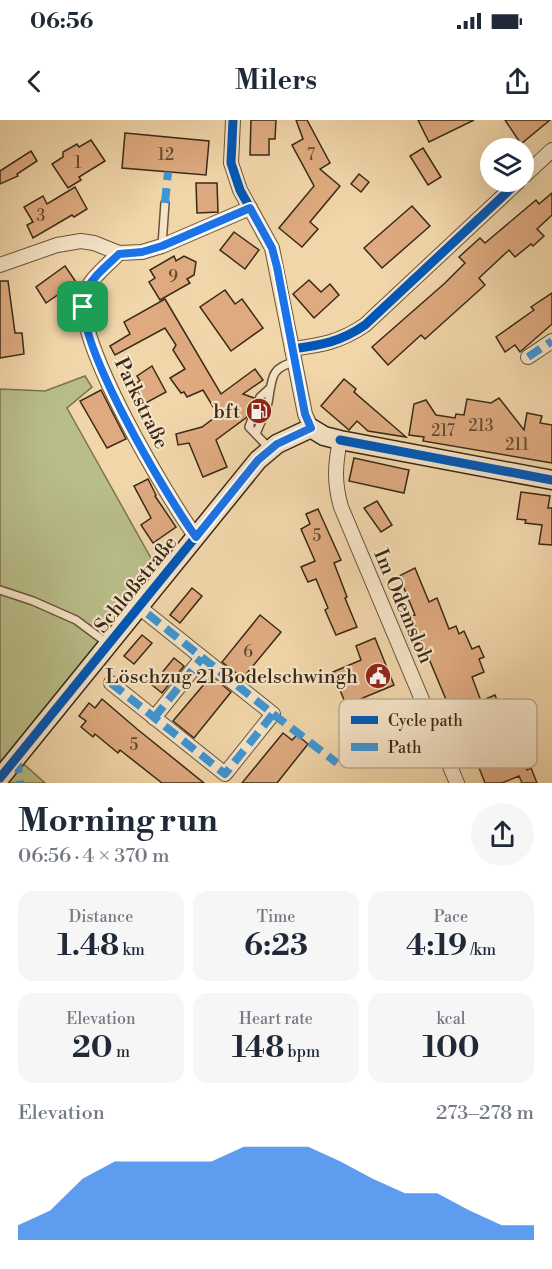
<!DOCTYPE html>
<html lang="en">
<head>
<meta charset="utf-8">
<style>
  :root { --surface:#fff; --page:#f6f6f7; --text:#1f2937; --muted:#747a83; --accent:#1a73e8 }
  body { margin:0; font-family:"Libre Bodoni",serif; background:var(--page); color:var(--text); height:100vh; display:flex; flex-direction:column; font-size:22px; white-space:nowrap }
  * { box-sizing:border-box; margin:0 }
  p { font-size:20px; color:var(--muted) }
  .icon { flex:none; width:33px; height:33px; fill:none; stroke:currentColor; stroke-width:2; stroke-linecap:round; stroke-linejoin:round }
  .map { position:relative; height:663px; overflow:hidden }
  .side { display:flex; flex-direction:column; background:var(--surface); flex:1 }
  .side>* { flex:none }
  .controls { position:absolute; left:480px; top:18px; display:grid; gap:12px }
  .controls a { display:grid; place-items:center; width:54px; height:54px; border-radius:50%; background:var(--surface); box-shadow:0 6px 24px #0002; font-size:30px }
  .pin { position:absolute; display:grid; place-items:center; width:51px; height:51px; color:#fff; margin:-26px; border-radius:12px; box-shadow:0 3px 9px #0006 }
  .round { display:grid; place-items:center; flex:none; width:63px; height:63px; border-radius:32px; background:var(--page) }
  .headline { display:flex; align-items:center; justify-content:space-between; height:102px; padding:0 18px }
  h1 { font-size:33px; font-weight:700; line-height:45px }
  .stats { display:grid; grid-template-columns:repeat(3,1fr); gap:9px; height:102px; padding:6px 18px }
  .stats div { display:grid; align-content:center; border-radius:15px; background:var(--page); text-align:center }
  .stats b { font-size:30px; font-weight:700 }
  .stats small { font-size:16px; font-weight:400 }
  .stats p { font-size:16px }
  .chart { height:168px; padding:12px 18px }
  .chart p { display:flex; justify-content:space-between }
  .chart svg { width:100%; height:108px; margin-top:6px; fill:var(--accent); opacity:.7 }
  .status { display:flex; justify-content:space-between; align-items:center; height:42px; padding:0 30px; background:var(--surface); direction:ltr }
  .status svg { height:16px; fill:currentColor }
  header { display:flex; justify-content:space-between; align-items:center; height:78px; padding:0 18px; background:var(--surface); font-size:27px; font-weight:700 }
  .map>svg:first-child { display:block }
</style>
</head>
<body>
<div class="status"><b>06:56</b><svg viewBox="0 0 49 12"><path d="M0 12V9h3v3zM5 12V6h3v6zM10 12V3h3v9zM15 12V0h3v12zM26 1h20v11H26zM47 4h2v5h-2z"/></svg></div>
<header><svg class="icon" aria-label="back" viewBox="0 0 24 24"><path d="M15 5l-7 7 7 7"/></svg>Milers<svg class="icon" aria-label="share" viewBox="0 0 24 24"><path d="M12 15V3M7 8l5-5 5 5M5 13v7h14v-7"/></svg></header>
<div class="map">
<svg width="552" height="663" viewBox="0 0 552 663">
  <rect width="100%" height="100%" fill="#f1d6aa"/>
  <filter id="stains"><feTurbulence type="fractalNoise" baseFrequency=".00333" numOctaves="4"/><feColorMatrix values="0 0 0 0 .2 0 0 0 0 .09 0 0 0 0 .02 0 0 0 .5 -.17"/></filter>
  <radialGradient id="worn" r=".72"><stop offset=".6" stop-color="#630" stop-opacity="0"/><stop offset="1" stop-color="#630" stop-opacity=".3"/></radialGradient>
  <path fill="#b9be89" stroke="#797450" stroke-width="1.5" d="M85 256 92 267 67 288 152 440 122 494 17 638 45 663H0V269L45 271Z"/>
  <g fill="#dfaa80" stroke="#392a16" stroke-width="1.5">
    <path d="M251 0H276L275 19H269V35H250Z"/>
    <path d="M296 0H307L330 43 320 49 340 66 310 102 318 109 302 127 279 108 314 66 292 25 303 19Z"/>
    <path d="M418 0H474L429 22Z"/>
    <path d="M505 0H550L521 24Z"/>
    <path d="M125 13 209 21 206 55 122 48Z"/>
    <path d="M91 20 105 41 79 57 81 60 68 68 52 44 63 37V32L77 24 79 27Z"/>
    <path d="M423 28 441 57 428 65 410 36Z"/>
    <path d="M31 31 37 41 17 54 18 56 0 64V51Z"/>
    <path d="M359 54 369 62 361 72 351 64Z"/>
    <path d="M196 63H217L218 92 197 93Z"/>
    <path d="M75 67 87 89 74 97 72 95 33 118 27 105 33 102 24 87 43 76 47 84Z"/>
    <path d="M552 73V95L537 109 544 116 533 126 531 124 515 137 509 130 479 158 485 165 425 219 421 215 388 245 372 227 445 163 465 143 459 137 480 118 485 123 536 80 539 84Z"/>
    <path d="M412 86 430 106 382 148 364 128Z"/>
    <path d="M234 112 259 130 245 149 220 130Z"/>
    <path d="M174 136 176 141 184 136 196 142 194 155 187 159 190 163 160 180 149 162 155 158 150 150Z"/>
    <path d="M65 146 76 162 46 183 36 167Z"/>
    <path d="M309 160 321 172 330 164 339 175 314 198 293 174Z"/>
    <path d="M0 161H8L15 213H22L24 234 0 238Z"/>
    <path d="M225 170 235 184 242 179 263 208 231 231 200 187Z"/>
    <path d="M552 173V204L520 232 515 225 505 232 496 217 534 190 531 187Z"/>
    <path d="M165 179 221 274 255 249 263 260 243 274 254 278 247 297 216 320 227 347 203 357 189 323 178 325 176 314 202 307 218 295 203 270 187 277 184 272 181 273 170 258 185 249 173 230 176 225 165 208 115 235 110 226 130 214 124 202Z"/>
    <path d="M152 246 166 272 144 284 134 264 140 261 137 256Z"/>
    <path d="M344 259 356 269 354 272 406 317 368 311 357 301 349 310 321 286Z"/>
    <path d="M101 270 126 319 107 328 80 281Z"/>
    <path d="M499 278 524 310 527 293 542 296 540 303 552 305V343L423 321 424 317 409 315 414 284 426 280 436 295 455 298 456 294 464 295 467 279 491 283Z"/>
    <path d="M354 338 409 350 404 373 349 361Z"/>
    <path d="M148 359 156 375 155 376 176 407 153 423 141 405 151 398 134 366Z"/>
    <path d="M521 372 550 376 548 388H552V425L539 424 542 405 525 403 526 400 517 399Z"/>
    <path d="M377 381 392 405 381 412 364 388Z"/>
    <path d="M318 389 341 440 334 443 347 477 345 478 357 507 336 515 325 490 328 488 316 459 308 462 301 447 315 441 301 409 310 404 306 394Z"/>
    <path d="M415 448 429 482 437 478 449 509 456 506 459 514 464 511 472 529 479 526 484 537 479 539 484 552 472 557 481 581 495 575 498 583 507 579 515 597 507 601 527 650 531 648 537 663H522L519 656 502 663H485L472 630 468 632 411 496 415 495 399 456Z"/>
    <path d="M192 468 202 476 180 503 170 495Z"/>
    <path d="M260 495 281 512 243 558 222 542Z"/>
    <path d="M142 515 152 523 134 544 124 536Z"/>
    <path d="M375 518 394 565 346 585 333 552 361 540 356 526Z"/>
    <path d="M174 538 184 546 162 573 152 565Z"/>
    <path d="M211 556 231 572 194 618 173 601Z"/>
    <path d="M102 579 137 609 204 663H162L120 630 118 633 95 614 93 617 81 607 86 601 79 596 89 583 95 588Z"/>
    <path d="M283 613 292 620 297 615 308 624 277 663H242Z"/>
  </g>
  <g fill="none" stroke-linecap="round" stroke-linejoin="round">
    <g stroke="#67553b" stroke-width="10">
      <g id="lane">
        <path d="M162 125 165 83"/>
        <path d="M269 269 260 277 249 307 270 329"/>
        <path d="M256 314C260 303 268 289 269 277 272 257 272 247 295 242"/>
        <path d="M0 470 33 481 76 500 107 523"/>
      </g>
    </g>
    <g stroke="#67553b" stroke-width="16">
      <g id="street">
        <path d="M233 0 231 43 240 70 272 128 305 294 311 308"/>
        <path d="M524 56 552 30"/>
        <path d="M119 133C108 145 88 160 84 176 74 221 167 377 196 417"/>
        <path d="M0 145 57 125 81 121 94 123 119 133 142 132 162 126 250 88"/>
        <path d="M292 229C322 225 340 222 365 205L518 62"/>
        <path d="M528 237 552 221"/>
        <path d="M340 320C335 346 334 362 341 387L457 663"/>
        <path d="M111 563 225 654 273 594 139 487"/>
        <path d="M154 598 202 538"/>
      </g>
    </g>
    <g stroke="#392a16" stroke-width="21">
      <path id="secondary" d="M0 658 258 340 277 324 311 308 324 316 340 320 552 360"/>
    </g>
    <use href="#lane" stroke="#f6e4c8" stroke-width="7"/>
    <use href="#street" stroke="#f6e4c8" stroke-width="14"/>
    <use href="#secondary" stroke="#f6e4c8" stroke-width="18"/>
    <g stroke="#3e96d4" stroke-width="8" stroke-dasharray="15 8" stroke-linecap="butt">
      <path d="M165 83 168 52"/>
      <path d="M528 237 552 221"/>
      <path d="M111 563 225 654 273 594 139 487"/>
      <path d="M273 594 337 643"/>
      <path d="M154 598 202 538"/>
      <path d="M17 638 20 663"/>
    </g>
    <g stroke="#f6e4c8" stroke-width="13">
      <g id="cycleway">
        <path d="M340 320 552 360"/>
        <path d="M196 417C167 377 74 221 84 176 88 160 108 145 119 133L142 132 162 126 250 88 240 70 231 43 233 0"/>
        <path d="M0 658 258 340 277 324 311 308 305 294 292 229C322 225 340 222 365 205L518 62"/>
      </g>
    </g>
    <use href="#cycleway" stroke="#0057b8" stroke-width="9"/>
  </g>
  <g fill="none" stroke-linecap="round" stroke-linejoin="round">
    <g stroke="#fff" stroke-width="12">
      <path id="route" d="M250 88 272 128 277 147 305 294 311 308 277 324 258 340 196 417C167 377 73 220 84 176 88 160 108 145 119 134L142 132 162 126Z"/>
    </g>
    <use href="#route" stroke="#1a73e8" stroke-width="8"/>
  </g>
  <defs>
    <g id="fuel-disc" transform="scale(1.35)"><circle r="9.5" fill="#8f2418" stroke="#f6e4c8"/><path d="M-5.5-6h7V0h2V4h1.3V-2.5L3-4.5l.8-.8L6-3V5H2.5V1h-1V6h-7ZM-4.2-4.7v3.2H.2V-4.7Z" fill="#fff"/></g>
    <g id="civic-disc" transform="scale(1.35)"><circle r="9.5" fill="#8f2418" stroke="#f6e4c8"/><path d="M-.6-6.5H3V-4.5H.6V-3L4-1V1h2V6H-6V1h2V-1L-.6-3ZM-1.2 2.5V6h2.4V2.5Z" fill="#fff"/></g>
  </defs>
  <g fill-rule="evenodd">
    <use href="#fuel-disc" x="259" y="291"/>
    <use href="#civic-disc" x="378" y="556"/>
  </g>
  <g text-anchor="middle" stroke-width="4.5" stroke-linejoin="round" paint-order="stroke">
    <g font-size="16" fill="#624a30">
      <text x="166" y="40">12</text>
      <text x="311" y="40">7</text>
      <text x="78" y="48">1</text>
      <text x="41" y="101">3</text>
      <text x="173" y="162">9</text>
      <text x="481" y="311">213</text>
      <text x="443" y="316">217</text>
      <text x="517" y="330">211</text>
      <text x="317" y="421">5</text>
      <text x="248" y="537">6</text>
      <text x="134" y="630">5</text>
    </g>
    <g font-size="20" fill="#392a16" stroke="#f6e4c8">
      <text transform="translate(142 283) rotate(64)" y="7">Parkstraße</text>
      <text transform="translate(135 464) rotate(-51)" y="7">Schloßstraße</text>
      <text transform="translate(404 486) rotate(67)" y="7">Im Odemsloh</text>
    </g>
    <g font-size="20" fill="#392a16" stroke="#f6e4c8" text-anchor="end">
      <text x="240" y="298">bft</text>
      <text x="358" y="563">Löschzug 21 Bodelschwingh</text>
    </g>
  </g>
  <rect x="339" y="579" width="198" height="69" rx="9" fill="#f6e4c8" stroke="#bdac93" stroke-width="1.5"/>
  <rect x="351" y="596" width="27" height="8" fill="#0057b8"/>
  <rect x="351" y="623" width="27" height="8" fill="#3e96d4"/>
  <g font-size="16" fill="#392a16">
    <text x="388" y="606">Cycle path</text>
    <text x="388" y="633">Path</text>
  </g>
  <rect width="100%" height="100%" filter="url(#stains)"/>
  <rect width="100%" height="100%" fill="url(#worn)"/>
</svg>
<div class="controls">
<a><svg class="icon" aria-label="layers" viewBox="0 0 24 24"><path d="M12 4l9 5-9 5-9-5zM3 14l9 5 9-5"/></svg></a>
</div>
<div class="pin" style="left:83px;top:187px;background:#1e9e55"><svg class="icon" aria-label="arrive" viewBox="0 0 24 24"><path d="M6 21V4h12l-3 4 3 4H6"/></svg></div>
</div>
<section class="side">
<div class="headline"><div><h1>Morning run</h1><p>06:56 · 4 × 370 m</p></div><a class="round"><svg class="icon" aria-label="share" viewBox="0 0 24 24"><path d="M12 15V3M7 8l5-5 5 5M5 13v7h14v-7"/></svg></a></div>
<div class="stats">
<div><p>Distance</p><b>1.48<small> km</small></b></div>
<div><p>Time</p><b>6:23</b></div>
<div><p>Pace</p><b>4:19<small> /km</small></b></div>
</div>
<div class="stats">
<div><p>Elevation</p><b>20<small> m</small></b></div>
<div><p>Heart rate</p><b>148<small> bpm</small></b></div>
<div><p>kcal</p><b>100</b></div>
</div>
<div class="chart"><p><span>Elevation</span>273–278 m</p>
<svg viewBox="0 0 160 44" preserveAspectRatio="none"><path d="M0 44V38L10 32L20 19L30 12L40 12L50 12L60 12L70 6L80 6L90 6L100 12L110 19L120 25L130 25L140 32L150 38L160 38V44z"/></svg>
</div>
</section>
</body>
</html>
